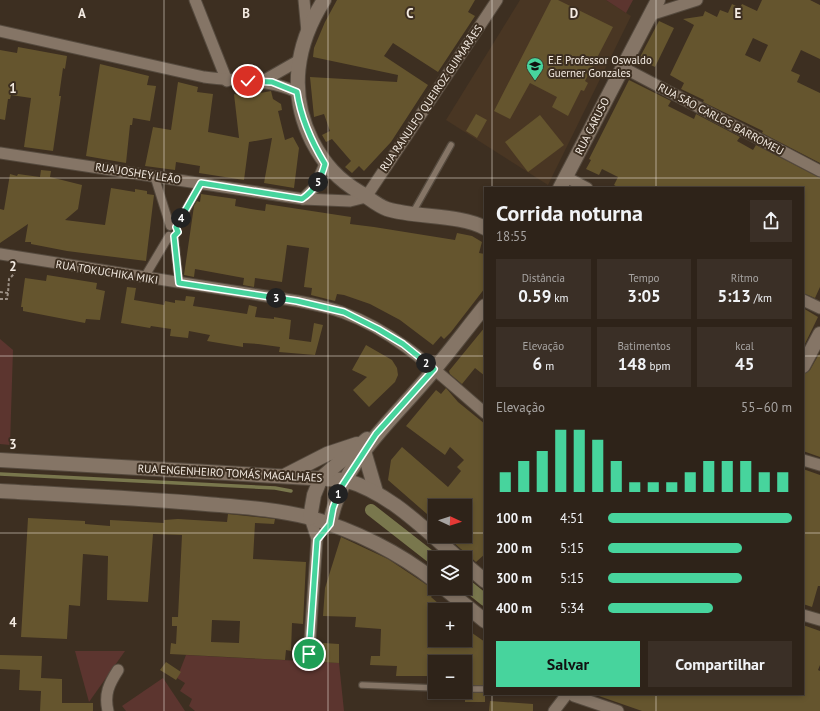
<!DOCTYPE html>
<html lang="pt">
<head>
<meta charset="utf-8">
<style>
  :root { --surface:#2e2319; --page:#3a2f26; --text:#f1f3f6; --muted:#a7a4a2; --line:#494038; --accent:#47d49d }
  body { margin:0; font-family:"PT Sans",sans-serif; background:var(--page); color:var(--text); height:100vh; display:flex; flex-direction:column; font-size:15px; white-space:nowrap }
  * { box-sizing:border-box; margin:0 }
  p { font-size:13px; color:var(--muted) }
  .icon { flex:none; width:22px; height:22px; fill:none; stroke:currentColor; stroke-width:2; stroke-linecap:round; stroke-linejoin:round }
  .map { position:relative; flex:1; overflow:hidden }
  .details { position:absolute; left:484px; top:187px; width:320px; height:508px; display:flex; flex-direction:column; background:var(--surface); border-radius:0px; box-shadow:0 2px 6px #0003,0 0 0 1px var(--line) }
  .details>* { flex:none }
  .needle { width:26px; rotate:93deg }
  .fabs { position:absolute; left:428px; top:499px; display:grid; gap:8px }
  .fabs a { display:grid; place-items:center; width:44px; height:44px; border-radius:0px; background:var(--surface); box-shadow:0 2px 6px #0003,0 0 0 1px var(--line); font-size:20px }
  .pin { position:absolute; display:grid; place-items:center; width:34px; height:34px; color:#fff; margin:-17px; border:2px solid #fff; border-radius:50%; box-shadow:0 1px 4px #0007 }
  .km { position:absolute; width:20px; height:20px; margin:-10px; border-radius:50%; background:#222; color:#fff; font-size:11px; line-height:20px; text-align:center }
  .round { display:grid; place-items:center; flex:none; width:42px; height:42px; border-radius:0px; background:var(--page) }
  .head { display:flex; align-items:center; justify-content:space-between; height:68px; padding:0 12px }
  h1 { font-size:22px; font-weight:600; line-height:30px }
  .metrics { display:grid; grid-template-columns:repeat(3,1fr); gap:6px; height:68px; padding:4px 12px }
  .metrics div { display:grid; align-content:center; border-radius:0px; background:var(--page); text-align:center }
  .metrics b { font-size:17px; font-weight:600 }
  .metrics small { font-size:11px; font-weight:400 }
  .metrics p { font-size:11px }
  .chart { height:112px; padding:8px 12px }
  .chart p { display:flex; justify-content:space-between }
  .chart svg { width:100%; height:72px; margin-top:4px; stroke:var(--accent); stroke-width:6 }
  .button { display:flex; gap:8px; margin-top:auto; padding:8px 12px }
  .button a { flex:1; height:46px; border-radius:0px; background:var(--accent); color:#111; font-size:16px; font-weight:600; line-height:46px; text-align:center }
  .button a+a { background:var(--page); color:var(--text) }
  ul { padding:0 12px; list-style:none; font-size:13px }
  li { display:grid; grid-template-columns:64px 48px 1fr; align-items:center; height:30px }
  li i { height:10px; border-radius:5px; background:var(--accent) }
  .map>svg:first-child { display:block }
</style>
</head>
<body>
<div class="map">
<svg width="820" height="711" viewBox="0 0 820 711">
  <rect width="100%" height="100%" fill="#3d2f21"/>
  <path fill="#493623" d="M520 0H606L631 16 548 185 446 120Z"/>
  <g fill="#5c352f">
    <path d="M606 0H633L626 13Z"/>
    <path d="M0 339 13 350 10 445 0 444Z"/>
    <path d="M75 651H125L89 702Z"/>
    <path d="M186 655 339 663 344 711H195L189 706 192 699 180 691 185 683 177 678Z"/>
    <path d="M163 678 185 711H126L122 706Z"/>
  </g>
  <g fill="none" stroke-linecap="round" stroke-linejoin="round">
    <path stroke="#79774d" stroke-width="3.5" d="M0 474 275 488 291 491"/>
    <g stroke="#79774d" stroke-width="12">
      <path d="M371 510 435 560"/>
      <path d="M465 584 485 600"/>
    </g>
  </g>
  <g fill="#65552e" fill-rule="evenodd">
    <path d="M337 0H475L468 12 475 16 438 72 393 43 384 56 428 85 391 142 364 171 359 166 352 173 345 167 351 161 332 139 326 142 322 135 330 131 324 114 314 117 310 77 397 82 398 75 313 57 314 48 325 22Z"/>
    <path d="M551 0H558L613 27 585 81 588 83 584 91 581 90 568 116 552 107 557 97 530 83 510 119 494 111Z"/>
    <path d="M762 0H810L820 5V59L801 50 791 71 800 75 797 82 820 93V163L762 133 763 131 703 102 704 100 681 89 684 83 670 75 694 25 683 19 703 16 705 11 717 17 720 10 728 13 732 4 740 8 742 4 757 11ZM753 38 768 45 760 62 745 55Z"/>
    <path d="M659 21 674 28 655 67 639 59Z"/>
    <path d="M18 47 67 56 65 69 63 68 59 96H61L53 151 24 147 31 98 11 95 10 99H8L5 120 0 119V50L17 53Z"/>
    <path d="M100 64 149 76 147 85 156 86 150 121 133 118 132 125H130L126 163 86 156Z"/>
    <path d="M629 80 671 101 668 106 694 119 696 114 740 137 737 141 753 150 756 145 820 178V287L815 298 803 293V188H619L614 185 618 177 602 169 599 175 586 169 591 160 589 159Z"/>
    <path d="M178 82 198 87 197 92 213 94 208 132 239 138 234 94 245 96 271 91 273 99 281 104 282 110 278 111 285 140 293 137 299 148 294 188 264 183 272 138 249 142 244 180 199 173 200 166 176 162 175 170 145 166 153 127 171 130Z"/>
    <path d="M476 114 487 120 477 138 466 131Z"/>
    <path d="M540 115 564 145 528 172 505 142Z"/>
    <path d="M41 170 51 171 50 177 82 185 78 209 65 220 105 225 111 188 135 192V189L147 191V194L154 195 146 261 67 251 31 244V242H25L28 224 0 243V209L4 210 10 174 17 176 18 174 40 177Z"/>
    <path d="M201 194 236 199 235 206 251 209 265 211 266 204 351 217 350 224 374 227 455 240 457 233 472 236 482 242 479 253 485 254V288L451 332 444 339 441 336 433 345 400 320 370 304 344 295 337 294 335 301 311 295 312 288 304 287 309 248 287 245 282 282 255 278 254 287 243 285 244 278 195 269 194 277 184 275 194 206 197 201 200 202Z"/>
    <path d="M47 275 97 283 96 289 105 291 100 320 86 319 85 323 23 311V307H21L25 278 46 281Z"/>
    <path d="M127 287 136 288 134 300 164 305 165 301 175 303V300L185 301 186 296 195 297 193 306 207 308 247 314 249 305 257 307 255 317 274 319V317L291 320 289 339 311 342 314 323 323 325 315 355 279 352 280 347 258 344 243 343V347L207 341 210 335 189 331 188 338 170 336 171 329 151 326 150 328 121 323Z"/>
    <path d="M803 308 818 317 803 348Z"/>
    <path d="M485 327V376L475 368 462 384 450 374 449 371Z"/>
    <path d="M366 345 392 360 397 368 398 375 395 382 369 407 353 390 367 377 352 370Z"/>
    <path d="M819 354 820 355V457L803 451V374L810 370Z"/>
    <path d="M446 388 458 402 485 424V554L476 562 446 536H465V506H435V521L388 480 391 460 402 447 448 487 461 471 457 467 464 460 450 447 445 455 406 426 436 390 441 394Z"/>
    <path d="M803 469 820 475V586H818L812 607 803 604Z"/>
    <path d="M228 514 275 519 274 524 255 523 253 559 306 562 303 624 292 623 291 651 286 650 285 660 170 654 171 643 176 644 177 626H172V617H178L182 535 153 534 148 602 107 600 108 556 83 554 80 606 69 605 67 639 21 637 28 518 85 521V524L110 526V520L164 523V520L178 519 227 522ZM212 620 240 621 239 643 211 642Z"/>
    <path d="M341 537 388 559 436 591 431 597 446 610H435V640H465V628L485 642V685H465V662H435V668H432V676H396L397 666 370 665 371 656H380L381 629 355 627 356 617 323 616 325 588Z"/>
    <path d="M803 625 820 631V665L818 670 820 671V711H642L596 695 803 694Z"/>
    <path d="M323 643 339 644V663L320 662Z"/>
    <path d="M0 655 42 656 41 678 62 679V703H93V711H40L41 691 19 690 20 670 0 669Z"/>
    <path d="M166 662 181 672 176 680 160 670Z"/>
    <rect x="465" y="693" width="20" height="9"/>
    <path d="M490 701 533 704V711H489Z"/>
  </g>
  <g fill="none" stroke-linecap="round" stroke-linejoin="round">
    <g stroke="#554a3e" stroke-width="8">
      <g id="service">
        <path d="M412 214 451 145"/>
        <path d="M362 685 435 688"/>
        <path d="M465 689H485"/>
      </g>
    </g>
    <g stroke="#554a3e" stroke-width="10">
      <g id="pedestrian">
        <path d="M154 175 170 226"/>
        <path d="M176 227 201 183"/>
        <path d="M174 236 179 283"/>
        <path d="M144 278 169 236"/>
      </g>
    </g>
    <g stroke="#554a3e" stroke-width="13">
      <g id="minor">
        <path d="M195 0 227 81"/>
        <path d="M304 0 307 32"/>
        <path d="M650 15 697 0"/>
        <path d="M0 31 204 77C236 82 267 78 297 92"/>
        <path d="M622 67 820 171"/>
        <path d="M263 81 298 61"/>
        <path d="M0 153 303 199 350 201 366 197 497 0"/>
        <path d="M566 177 587 188"/>
        <path d="M303 199 315 187 325 164"/>
        <path d="M0 254 297 301C313 304 329 307 344 313 399 333 441 376 485 413"/>
        <path d="M803 300 820 308"/>
        <path d="M803 460 820 465"/>
        <path d="M803 615 820 620"/>
        <path d="M309 654 317 539 310 518"/>
        <path d="M572 694 574 696 618 711"/>
        <path d="M108 711C104 694 109 684 118 670"/>
        <path d="M554 711 567 694"/>
      </g>
    </g>
    <g stroke="#554a3e" stroke-width="16">
      <g id="tertiary">
        <path d="M324 0C296 44 288 93 312 141 324 164 338 180 361 193 369 198 378 206 387 209 416 218 459 214 485 228"/>
        <path d="M560 188 658 0"/>
        <path d="M803 366 820 334"/>
        <path d="M364 451 376 492"/>
        <path d="M0 460 345 480C390 493 423 528 458 558"/>
        <path d="M286 475 327 454 357 444"/>
        <path d="M0 491C69 495 137 498 206 504 241 507 277 509 311 518 354 530 400 553 435 581"/>
        <path d="M310 518 314 495 321 478 367 439"/>
        <path d="M330 524C340 466 386 426 422 384 444 359 464 332 485 306"/>
        <path d="M465 564 485 581"/>
        <path d="M444 588 485 621"/>
      </g>
    </g>
    <g stroke="#9b8f84" stroke-width="2" stroke-dasharray="3 2" stroke-linecap="butt">
      <path d="M0 292 8 293 9 279 14 274 15 266"/>
      <path d="M0 299H7L8 293"/>
    </g>
    <use href="#service" stroke="#857566" stroke-width="5.5"/>
    <use href="#pedestrian" stroke="#857566" stroke-width="8"/>
    <use href="#minor" stroke="#857566" stroke-width="11"/>
    <use href="#tertiary" stroke="#857566" stroke-width="14"/>
  </g>
  <g fill="none" stroke-linecap="round" stroke-linejoin="round">
    <g stroke="#fff" stroke-width="8">
      <path id="route" d="M248 81 272 82 297 92C301 119 311 141 325 164 321 179 315 190 302 199L201 183 176 227 178 232 174 236 179 283 297 301 344 312 378 329 403 344 434 369 376 434 340 489 333 508 330 524 317 540 309 654"/>
    </g>
    <use href="#route" stroke="#47d49d" stroke-width="5"/>
  </g>
  <path fill="none" stroke="#f4ebe2" stroke-width="1" stroke-opacity="0.55" d="M164 0V711M328 0V711M492 0V188M656 0V188M0 178H820M0 356H485M803 356H820M0 533H435M465 533H485M803 533H820M492 694V711M656 694V711"/>
  <defs>
    <g id="school-pin" transform="scale(0.9)"><path d="M0 17L-7.5 6A9.5 9.5 0 1 1 7.5 6Z" fill="#47d49d" stroke="#3d2f21"/><path d="M0-5L7-2L0 1L-7-2ZM-4 1L0 2.5L4 1V4Q0 6-4 4Z" fill="#111"/></g>
  </defs>
  <g fill-rule="evenodd">
    <use href="#school-pin" x="535" y="66"/>
  </g>
  <g text-anchor="middle" stroke-width="4" stroke-linejoin="round" paint-order="stroke">
    <g font-size="11" fill="#f4ebe2" stroke="#3d2f21" text-anchor="start">
      <text x="548" y="64">E.E Professor Oswaldo<tspan x="548" dy="13">Guerner Gonzales</tspan></text>
    </g>
    <g font-size="11" fill="#f4ebe2" stroke="#3d2f21">
      <text transform="translate(431 98) rotate(-56)" y="4">RUA RANULFO QUEIROZ GUIMARÃES</text>
      <text transform="translate(721 119) rotate(28)" y="4">RUA SÃO CARLOS BARROMEU</text>
      <text transform="translate(592 126) rotate(-63)" y="4">RUA CARUSO</text>
      <text transform="translate(138 173) rotate(9)" y="4">RUA JOSHEY LEÃO</text>
      <text transform="translate(107 272) rotate(9)" y="4">RUA TOKUCHIKA MIKI</text>
      <text transform="translate(230 473) rotate(3)" y="4">RUA ENGENHEIRO TOMÁS MAGALHÃES</text>
    </g>
  </g>
  <g font-size="13" text-anchor="middle" font-weight="bold" fill="#f4ebe2" stroke="#3d2f21" stroke-width="4" stroke-linejoin="round" paint-order="stroke">
    <text x="82" y="18">A</text>
    <text x="246" y="18">B</text>
    <text x="410" y="18">C</text>
    <text x="574" y="18">D</text>
    <text x="738" y="18">E</text>
    <text x="13" y="93">1</text>
    <text x="13" y="271">2</text>
    <text x="13" y="449">3</text>
    <text x="13" y="627">4</text>
  </g>
</svg>
<div class="fabs">
<a><svg class="needle" viewBox="-14 -14 28 28"><path d="M0-13l5 13h-10z" fill="#e53935"/><path d="M0 13l5-13h-10z" fill="#a7a4a2"/></svg></a>
<a><svg class="icon" aria-label="layers" viewBox="0 0 24 24"><path d="M12 4l9 5-9 5-9-5zM3 14l9 5 9-5"/></svg></a>
<a>+</a>
<a>−</a>
</div>
<div class="pin" style="left:309px;top:654px;background:#1e9e55"><svg class="icon" aria-label="arrive" viewBox="0 0 24 24"><path d="M6 21V4h12l-3 4 3 4H6"/></svg></div>
<div class="pin" style="left:248px;top:81px;background:#d93025"><svg class="icon" aria-label="check" viewBox="0 0 24 24"><path d="M5 12l5 5 9-10"/></svg></div>
<b class="km" style="left:338px;top:494px">1</b>
<b class="km" style="left:426px;top:363px">2</b>
<b class="km" style="left:276px;top:298px">3</b>
<b class="km" style="left:181px;top:218px">4</b>
<b class="km" style="left:318px;top:182px">5</b>
<section class="details">
<div class="head"><div><h1>Corrida noturna</h1><p>18:55</p></div><a class="round"><svg class="icon" aria-label="share" viewBox="0 0 24 24"><path d="M12 15V3M7 8l5-5 5 5M5 13v7h14v-7"/></svg></a></div>
<div class="metrics">
<div><p>Distância</p><b>0.59<small> km</small></b></div>
<div><p>Tempo</p><b>3:05</b></div>
<div><p>Ritmo</p><b>5:13<small> /km</small></b></div>
</div>
<div class="metrics">
<div><p>Elevação</p><b>6<small> m</small></b></div>
<div><p>Batimentos</p><b>148<small> bpm</small></b></div>
<div><p>kcal</p><b>45</b></div>
</div>
<div class="chart"><p><span>Elevação</span>55–60 m</p>
<svg viewBox="0 0 160 44" preserveAspectRatio="none"><path d="M5 44V32M15 44V25M25 44V19M35 44V6M45 44V6M55 44V12M65 44V25M75 44V38M85 44V38M95 44V38M105 44V32M115 44V25M125 44V25M135 44V25M145 44V32M155 44V32"/></svg>
</div>
<ul>
<li><b>100 m</b>4:51<i style="width:100%"></i></li>
<li><b>200 m</b>5:15<i style="width:73%"></i></li>
<li><b>300 m</b>5:15<i style="width:73%"></i></li>
<li><b>400 m</b>5:34<i style="width:57%"></i></li>
</ul>
<div class="button"><a>Salvar</a><a>Compartilhar</a></div>
</section>
</div>
</body>
</html>
